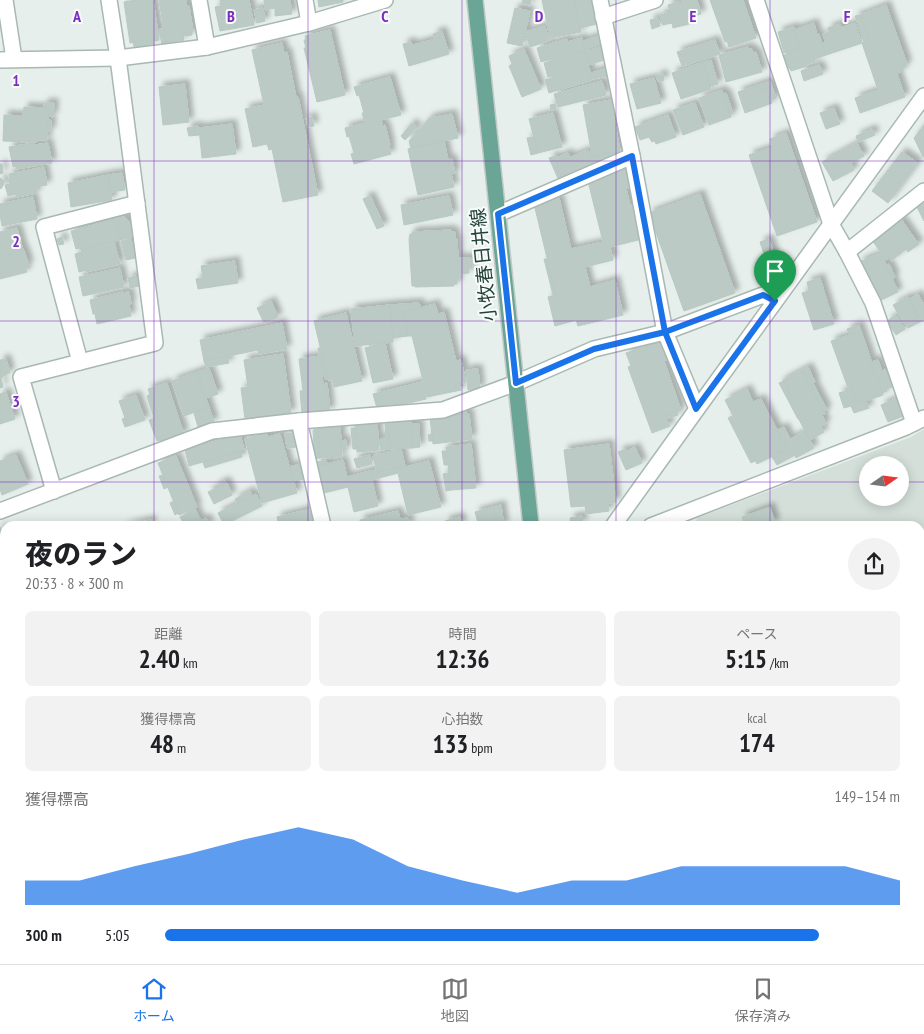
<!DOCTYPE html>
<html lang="ja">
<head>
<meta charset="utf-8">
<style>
  :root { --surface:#fff; --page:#f2f2f2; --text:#202124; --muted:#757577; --line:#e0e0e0; --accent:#1a73e8 }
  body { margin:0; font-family:"PT Sans Narrow","Noto Sans JP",sans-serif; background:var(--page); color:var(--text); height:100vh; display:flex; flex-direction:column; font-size:19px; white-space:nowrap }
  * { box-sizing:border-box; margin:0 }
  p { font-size:16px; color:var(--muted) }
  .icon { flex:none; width:28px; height:28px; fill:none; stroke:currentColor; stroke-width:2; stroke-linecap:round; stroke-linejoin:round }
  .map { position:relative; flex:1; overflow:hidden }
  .drawer { position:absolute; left:0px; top:521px; width:925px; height:444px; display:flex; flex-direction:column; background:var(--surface); border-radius:15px 15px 0 0; box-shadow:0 2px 12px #0003 }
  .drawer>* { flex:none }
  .needle { width:32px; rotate:76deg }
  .controls { position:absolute; left:859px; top:456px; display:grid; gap:10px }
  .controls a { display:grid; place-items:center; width:50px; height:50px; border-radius:50%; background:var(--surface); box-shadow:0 2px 12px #0003; font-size:25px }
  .pin { position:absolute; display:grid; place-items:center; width:42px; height:42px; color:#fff; margin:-51px -21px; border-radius:50% 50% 50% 0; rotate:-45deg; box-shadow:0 0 5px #0007 }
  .pin .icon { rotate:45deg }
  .round { display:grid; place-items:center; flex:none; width:52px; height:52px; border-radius:26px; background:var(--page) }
  .overview { display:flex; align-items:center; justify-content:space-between; height:85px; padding:0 25px }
  h1 { font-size:28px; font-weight:800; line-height:38px }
  .figures { display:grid; grid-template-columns:repeat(3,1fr); gap:8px; height:85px; padding:5px 25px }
  .figures div { display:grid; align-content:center; border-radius:8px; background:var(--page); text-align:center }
  .figures b { font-size:25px; font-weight:800 }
  .figures small { font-size:14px; font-weight:400 }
  .figures p { font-size:14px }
  .chart { height:140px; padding:10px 25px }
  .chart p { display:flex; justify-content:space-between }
  .chart svg { width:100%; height:90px; margin-top:5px; fill:var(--accent); opacity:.7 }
  ul { padding:0 25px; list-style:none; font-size:16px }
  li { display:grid; grid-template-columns:80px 60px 1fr; align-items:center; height:38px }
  li i { height:12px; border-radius:6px; background:var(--accent) }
  .tabs { display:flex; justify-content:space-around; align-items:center; height:70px; border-top:1px solid var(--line); background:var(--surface); font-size:14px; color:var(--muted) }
  .tabs a { display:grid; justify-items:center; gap:2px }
  .tabs .active { color:var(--accent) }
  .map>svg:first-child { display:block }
</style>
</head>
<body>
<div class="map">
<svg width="924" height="964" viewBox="0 0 924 964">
  <defs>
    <filter id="shadow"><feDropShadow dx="4.5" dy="-4.5" stdDeviation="2.5" flood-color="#0004"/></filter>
  </defs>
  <rect width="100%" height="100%" fill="#e6efeb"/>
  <path fill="#d4dfda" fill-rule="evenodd" d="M924 429V857L920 859V526H695L697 518 911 437ZM868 465H900V498H868Z"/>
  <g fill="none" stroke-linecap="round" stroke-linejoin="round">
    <path stroke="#8ec9d4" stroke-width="40" d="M920 903 924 902"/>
  </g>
  <g fill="#bbcac4" stroke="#b8c9c2" filter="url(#shadow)">
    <path d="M139 0H153L159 40 146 42V40L130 43 124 2Z"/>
    <path d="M159 0H186V6H189L193 32 182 33 184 40 166 43Z"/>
    <path d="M220 0H249L254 25 220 31 215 7 221 6Z"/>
    <path d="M264 0H290L292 14 275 16V8L265 10Z"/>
    <path d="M318 0H343V2L319 7Z"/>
    <path d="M523 0H531L530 5 522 3Z"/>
    <path d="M542 0H574L581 32 550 38Z"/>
    <path d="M574 0H592L597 24 580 28Z"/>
    <path d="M686 0H697L701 14 687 18 689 24 673 28 672 23 663 25 660 15 670 12 668 5Z"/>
    <path d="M710 0H743L756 38 729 47 727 41 725 42Z"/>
    <path d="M886 5 907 64 901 72 897 73 905 97 860 113 855 98 878 90 862 43 869 41 860 15Z"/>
    <path d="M263 8 265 21 257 23 254 10Z"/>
    <path d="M515 8 530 11 522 46 507 43Z"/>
    <path d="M860 15 869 41 864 42 855 16Z"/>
    <path d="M658 18 660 26 652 29 650 20Z"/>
    <path d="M814 23 817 35 819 34 826 55 814 59 815 62 807 64V66L791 71 790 68 789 69 784 55 787 54 786 52 799 48 793 30Z"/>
    <path d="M855 23 862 43 829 54 823 34Z"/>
    <path d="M840 24 841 28 829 31 828 28Z"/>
    <path d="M545 26 549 41 530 47 525 32Z"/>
    <path d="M794 27V29L793 30 799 48 784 53 778 32Z"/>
    <path d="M159 29H163L166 43 168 42V44L162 45Z"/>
    <path d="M330 30 345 95 317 102 304 48H306L304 40H306L305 36Z"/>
    <path d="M442 31 449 54 409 66 403 44 411 42 413 45 435 39 433 34Z"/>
    <path d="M192 32V35L183 36 182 33Z"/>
    <path d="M598 36 601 44 586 49 583 41Z"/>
    <path d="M582 38 585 50 541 62 537 48 567 39V42Z"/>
    <path d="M146 40V42L154 41V44L134 47 133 42Z"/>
    <path d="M715 40 720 54 682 66 677 52Z"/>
    <path d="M826 42 829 54 826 55 822 43Z"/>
    <path d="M282 43 284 53 287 52 296 97H298L318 195 283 202 272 149 269 150 267 144 253 147 245 109 264 105 252 50Z"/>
    <path d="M600 47 604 60 589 65 585 51Z"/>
    <path d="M748 47 749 49H752L753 53 756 52 762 72 726 82 719 55Z"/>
    <path d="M524 49 541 89 522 97 509 66 512 64 509 56Z"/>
    <path d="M585 51 589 66 548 77 544 63Z"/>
    <path d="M711 60 718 84 710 86 703 62Z"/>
    <path d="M703 62 711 89 681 99 672 73Z"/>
    <path d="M819 65 823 74 804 81 801 71Z"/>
    <path d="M589 67 592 80 549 93 545 80Z"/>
    <path d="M605 69 607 76 593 79 591 73Z"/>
    <path d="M663 74 664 80 658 82 656 76Z"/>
    <path d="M390 77 401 115 381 120 383 126 385 125 390 145 389 146 391 154 354 164 351 154 354 153 349 136 347 137 345 128 365 123 362 113H364L359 95 357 96 354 87Z"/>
    <path d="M654 78 661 103 637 109 630 84Z"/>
    <path d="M602 81 606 95 558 107 554 94Z"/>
    <path d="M770 81 776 98 771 100 768 91 764 92 763 89 757 91 755 86Z"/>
    <path d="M185 84 189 122 163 125 159 87Z"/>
    <path d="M755 86 757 91 763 89 764 92 768 91 772 103 745 113 738 92Z"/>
    <path d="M722 90 731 117 709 125 699 98Z"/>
    <path d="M726 93 733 113 730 114 723 94Z"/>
    <path d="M611 100 620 151 592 156 583 105Z"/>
    <path d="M44 103H54L53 117 48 116V108H44Z"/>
    <path d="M695 103 704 127 683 135 673 110Z"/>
    <path d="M555 104 556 109 551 110 550 105Z"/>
    <path d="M24 107 48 108 47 140H37V142L3 141 4 115 23 116Z"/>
    <path d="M834 108 840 124 826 129 820 113Z"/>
    <path d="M553 113 562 147 538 153 529 119Z"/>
    <path d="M452 114 458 138 411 148 409 141 430 118Z"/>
    <path d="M668 115 676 137 656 144 655 141 652 142 649 137 640 140 635 127Z"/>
    <path d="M312 117 314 126 308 127 306 118Z"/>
    <path d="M48 120H51V131H47Z"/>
    <path d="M412 123 417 127 405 140 401 136Z"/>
    <path d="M232 124 236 154 202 158 199 128Z"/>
    <path d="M924 125V157H923L914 138Z"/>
    <path d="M198 126 199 135 189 136 187 128Z"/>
    <path d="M872 129 875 135 858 142 856 136Z"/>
    <path d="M786 133 817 222 777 236 749 155 773 147 770 139Z"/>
    <path d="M534 137 538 153 531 155 527 138Z"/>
    <path d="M444 141 454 187 418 195 408 149Z"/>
    <path d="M34 143V145L48 143 52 163 16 169V166L13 167 9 147Z"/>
    <path d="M857 143 864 156 851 163 854 170 833 181 822 162Z"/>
    <path d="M588 150 595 166 562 179 556 163Z"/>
    <path d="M619 151V154L596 165 592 156Z"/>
    <path d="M902 152 918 163 888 203 872 191Z"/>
    <path d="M568 153 570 157 556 163 563 181 560 183 549 158 555 156 556 158Z"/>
    <path d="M452 159 455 173 451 174 448 160Z"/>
    <path d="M0 164H2L3 173 0 174Z"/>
    <path d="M44 167 47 185 35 187 37 193 17 197 16 194 8 196 5 185 10 184 9 174Z"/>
    <path d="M626 167 631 187 626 189 630 205H633L642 239 610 247 613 260 585 267 590 287 615 280 623 315 578 326 576 320 555 326 548 297 556 295 534 204 559 198 571 249 603 242 588 181 600 178 599 174Z"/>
    <path d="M122 173 125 190 111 192 108 175Z"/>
    <path d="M108 175 112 200 71 207 68 183Z"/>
    <path d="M0 178 5 181 1 189 0 188Z"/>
    <path d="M700 194 735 293 684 311 649 213Z"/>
    <path d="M370 196 384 226 377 229 363 199Z"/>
    <path d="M449 196 453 215 404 225 401 205Z"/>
    <path d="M33 197 37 219 2 226 0 215V204Z"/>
    <path d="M924 204V221L917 207Z"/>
    <path d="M124 217 129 221 133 237 120 240 117 229 119 228 117 218Z"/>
    <path d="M116 219 118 228H116L119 240 81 250 80 248 76 249 71 231Z"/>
    <path d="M901 219 915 239 886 260 872 240Z"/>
    <path d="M17 228 23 250 0 256V232Z"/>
    <path d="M451 230V232H455V239H457L458 258H471L473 262 471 267H469V273L459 274V278H457V284H454V286L415 287 416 286H412L409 239 410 234H413L412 232Z"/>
    <path d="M62 237 64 244 59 245 57 239Z"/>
    <path d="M131 239 135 258 126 260 121 241Z"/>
    <path d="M769 239 775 257 766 260 760 242Z"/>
    <path d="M915 239 919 244 908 252 906 249 891 261 888 258Z"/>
    <path d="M114 241 120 264 86 272V270L79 272 75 254 82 252 81 250Z"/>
    <path d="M24 250 29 265 25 267 27 272 0 279V257Z"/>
    <path d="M881 253 898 292 877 302 859 262Z"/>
    <path d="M544 259H547L556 295H553Z"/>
    <path d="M235 261 238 283 198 289 196 279 203 278 201 266Z"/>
    <path d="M778 261 780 268 774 270 771 264Z"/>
    <path d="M889 264 895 277 892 279 886 265Z"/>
    <path d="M120 268 124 287 83 296 79 277Z"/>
    <path d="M136 276 139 286 130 288 128 278Z"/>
    <path d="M820 278 834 324 814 330 802 293 809 291 807 282Z"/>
    <path d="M123 292V293L129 292 131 304 129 305 131 316 97 324 95 314H93L90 300Z"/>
    <path d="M918 294 924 305V320L908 328 906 323 918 317 909 299Z"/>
    <path d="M908 297 918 317 904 324 893 305Z"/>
    <path d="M271 301 278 317 264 323 257 308Z"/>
    <path d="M419 303 421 308 404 312 408 336 393 338 390 305Z"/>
    <path d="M435 304 438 314 444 312 456 361 461 360 466 382 459 384 461 390 427 397 412 336H408L404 312Z"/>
    <path d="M390 305 393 342 355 346 351 309Z"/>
    <path d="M346 313 362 381 334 387 332 379 328 380 314 321Z"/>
    <path d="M896 315 905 329 896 335 887 321Z"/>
    <path d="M282 323 287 349 259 354 258 350 204 361 200 340Z"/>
    <path d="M859 325 861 331 849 335 847 329Z"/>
    <path d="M861 331 883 395 860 403 859 400 856 401 851 387 848 388 831 341Z"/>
    <path d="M663 340 670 358 664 361 681 410 665 415 670 426 652 433 628 367 631 366 626 353Z"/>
    <path d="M385 343 393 379 373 383 365 348Z"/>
    <path d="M318 348H320L328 379H325Z"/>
    <path d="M283 354 291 413 245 419 241 388 248 387 244 360Z"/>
    <path d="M227 356 229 363 206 367 204 361Z"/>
    <path d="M320 356 323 384 327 383 330 411 306 414 299 359Z"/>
    <path d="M6 359 10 372 1 378 3 387 0 388V360Z"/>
    <path d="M878 360 882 371 885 369 892 387 886 389 887 391 882 393 871 362Z"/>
    <path d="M808 367 815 382 813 383 827 410 824 411 802 370Z"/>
    <path d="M209 368 218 394 206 398 197 372Z"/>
    <path d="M478 369 480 389 468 390 466 370Z"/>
    <path d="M802 370 825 414 822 415 826 424 821 427 824 432 810 440 797 416 801 414 783 380Z"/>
    <path d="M197 372 209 407 184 416 172 381Z"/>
    <path d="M784 381 801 414 797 416 798 419 779 383Z"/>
    <path d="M422 382 426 399 391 407 390 404 377 408 373 394Z"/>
    <path d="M167 383 184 434 161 442V440L157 441 149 420 158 417 148 389Z"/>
    <path d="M747 389 753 402 761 399 787 449 757 464 725 400Z"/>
    <path d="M852 389 856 401 859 400 860 403 866 401 869 408 854 413 851 406 844 408 839 393Z"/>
    <path d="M300 391H303L306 414H302Z"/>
    <path d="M6 392 15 419 0 424V394Z"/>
    <path d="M150 394 158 417 154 418 147 396Z"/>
    <path d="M136 395 145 420 128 426 119 401Z"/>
    <path d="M900 397 906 415 888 422 881 405Z"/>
    <path d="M209 407 214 422 198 427 194 413Z"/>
    <path d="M466 410V414L456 415V412Z"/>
    <path d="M677 411 678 415 667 419 665 415Z"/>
    <path d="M469 414 472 439 433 444 430 418Z"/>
    <path d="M732 416 755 461 751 463 728 418Z"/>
    <path d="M125 418 128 426 125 427 122 419Z"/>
    <path d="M411 420 413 448 390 449 387 421Z"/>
    <path d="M377 422 379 450 357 452 355 424Z"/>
    <path d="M385 424H388L390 449 381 450 380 439 386 438Z"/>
    <path d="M411 424H419L420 447 413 448Z"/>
    <path d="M340 426 342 457 320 458 318 428Z"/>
    <path d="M784 427 790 439 805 431 814 448 796 458 795 455 777 465 772 457 787 449 777 430Z"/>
    <path d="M351 428H355L356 449H353Z"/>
    <path d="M318 429 320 458 312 459 311 444H314L313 430Z"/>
    <path d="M267 433 268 437 280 434 297 493 262 503 245 439Z"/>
    <path d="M293 433 296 447 287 448 285 434Z"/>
    <path d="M240 434 244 450 189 466 185 450Z"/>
    <path d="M433 434V441H429L428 435Z"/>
    <path d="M346 440V450H342L341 441Z"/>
    <path d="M471 444 476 488 451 490 446 447Z"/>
    <path d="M609 444 616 502 608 503 609 511 586 514 585 506 571 507 564 450Z"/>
    <path d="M635 447 642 463 626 470 618 452 626 449 627 451Z"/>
    <path d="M401 449 405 466 377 472 373 456Z"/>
    <path d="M241 451 242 457 205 468 203 462Z"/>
    <path d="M442 451H447L448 465H444Z"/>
    <path d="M16 455 28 484 2 495 0 489V461Z"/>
    <path d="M370 455 372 464 357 468 354 459Z"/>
    <path d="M176 456 197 507 179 515 158 463Z"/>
    <path d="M326 460 327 464 318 466 316 462Z"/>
    <path d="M343 460 347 477 370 471 378 506 354 512 348 487 324 493 318 466Z"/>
    <path d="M429 461 441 507 408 515 397 469Z"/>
    <path d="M300 464 304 479 294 481 289 467Z"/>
    <path d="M401 467 402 468 397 469 398 473 372 480 370 471 377 470V472Z"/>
    <path d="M449 473 451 490 446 491 443 474Z"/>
    <path d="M163 475 168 487 164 489 159 476Z"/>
    <path d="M225 481 227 483 216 489 215 486Z"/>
    <path d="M227 483 232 495 214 504 208 492Z"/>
    <path d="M250 491 252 496 237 503 235 499Z"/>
    <path d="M256 494 262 506 224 525 218 513Z"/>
    <path d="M174 501 178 513 175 515 170 503Z"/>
    <path d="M501 505 504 526H499L493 507Z"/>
    <path d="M493 507 499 526H479L475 512Z"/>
    <path d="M770 507 775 523 765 526H743L745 525 742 517Z"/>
    <path d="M195 509 201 521 206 518 210 526H185L180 517Z"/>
    <path d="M311 509 315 526H279L277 517Z"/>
    <path d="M398 511 402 526H361L360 520Z"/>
    <path d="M582 516 583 523 571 524 570 518Z"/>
    <path d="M460 517 462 525 454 526H446L445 521Z"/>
    <path d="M408 518 410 525 402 526 400 519Z"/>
    <path d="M151 520 152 526H123Z"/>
    <path d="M0 527 5 537V547L0 537Z"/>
    <path d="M0 537 5 547V579L0 581Z"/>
    <path d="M5 580V592L0 583Z"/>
    <path d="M4 590 5 592V601L0 592Z"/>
    <path d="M5 636V667L0 669V638Z"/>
    <path d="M0 717 5 735 0 736Z"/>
  </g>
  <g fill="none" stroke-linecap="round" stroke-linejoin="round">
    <g stroke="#a8b8b2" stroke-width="18">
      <g id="minor">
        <path d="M5 0 14 59"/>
        <path d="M199 0 207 47"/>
        <path d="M305 0 309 23"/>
        <path d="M600 0 632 156 665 332 697 409"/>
        <path d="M756 0 831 224 847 252 873 303 914 423"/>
        <path d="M603 17 655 0"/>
        <path d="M0 60 118 58 207 47 309 23 385 0"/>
        <path d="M498 214 632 156"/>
        <path d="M847 252 924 191"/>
        <path d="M80 362 44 227 137 203"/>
        <path d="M299 421 323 526"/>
        <path d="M54 491 21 377 155 343 118 58 109 0"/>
        <path d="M0 511 212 431 299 421 443 410 516 383 594 349 665 332 763 295 775 301"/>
        <path d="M613 526 697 409 924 96"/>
        <path d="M651 526 906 427 924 418"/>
        <path d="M0 750 5 748"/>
        <path d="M0 957H5"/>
        <path d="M354 960 782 964"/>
        <path d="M863 960 865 964"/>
        <path d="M339 964V960"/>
      </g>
    </g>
    <g stroke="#c2cac8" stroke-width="18">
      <g id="major">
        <path d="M475 0 531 526"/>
        <path d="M582 960 583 964"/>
      </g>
    </g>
    <use href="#minor" stroke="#fff" stroke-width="15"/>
    <use href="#major" stroke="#6aa596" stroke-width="15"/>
  </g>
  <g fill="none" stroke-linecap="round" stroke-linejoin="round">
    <g stroke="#fff" stroke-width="10">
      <path id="route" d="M775 301 763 295 665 332 594 349 516 383 498 214 632 156 665 332 696 409 775 301"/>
    </g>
    <use href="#route" stroke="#1a73e8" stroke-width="6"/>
  </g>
  <path fill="none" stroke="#7b2cbf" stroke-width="1" stroke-opacity="0.55" d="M154 0V526M308 0V526M462 0V526M616 0V526M770 0V526M0 161H924M0 321H924M0 482H868M900 482H924M0 643H5M920 643H924M0 803H5M920 803H924M154 960V964M308 960V964M462 960V964M616 960V964M770 960V964"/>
  <g text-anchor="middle" stroke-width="4" stroke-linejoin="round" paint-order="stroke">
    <g font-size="19" fill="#24423a" stroke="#f7fbf9">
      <text transform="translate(483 265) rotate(-96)" y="7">小牧春日井線</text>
    </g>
  </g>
  <g font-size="16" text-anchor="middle" font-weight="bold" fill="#7b2cbf" stroke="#f7fbf9" stroke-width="4" stroke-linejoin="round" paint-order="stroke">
    <text x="77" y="22">A</text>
    <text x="231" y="22">B</text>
    <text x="385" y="22">C</text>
    <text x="539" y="22">D</text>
    <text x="693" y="22">E</text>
    <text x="847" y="22">F</text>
    <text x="16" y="86">1</text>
    <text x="16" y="247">2</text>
    <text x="16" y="407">3</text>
  </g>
</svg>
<div class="controls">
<a><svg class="needle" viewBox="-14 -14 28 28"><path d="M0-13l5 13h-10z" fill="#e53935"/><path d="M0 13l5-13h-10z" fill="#757577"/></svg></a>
</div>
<div class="pin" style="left:775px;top:301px;background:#1e9e55"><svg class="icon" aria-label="arrive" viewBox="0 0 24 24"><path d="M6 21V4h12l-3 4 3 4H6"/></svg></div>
<section class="drawer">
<div class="overview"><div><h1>夜のラン</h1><p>20:33 · 8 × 300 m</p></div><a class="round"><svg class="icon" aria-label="share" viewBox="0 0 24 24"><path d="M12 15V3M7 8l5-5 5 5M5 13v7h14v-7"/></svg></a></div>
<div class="figures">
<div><p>距離</p><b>2.40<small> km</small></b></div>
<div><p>時間</p><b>12:36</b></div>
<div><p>ペース</p><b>5:15<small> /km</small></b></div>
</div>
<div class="figures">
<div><p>獲得標高</p><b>48<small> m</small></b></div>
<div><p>心拍数</p><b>133<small> bpm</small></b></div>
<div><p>kcal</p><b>174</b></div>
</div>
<div class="chart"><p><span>獲得標高</span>149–154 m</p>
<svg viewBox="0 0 160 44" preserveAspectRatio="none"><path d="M0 44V32L10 32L20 25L30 19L40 12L50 6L60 12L70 25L80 32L90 38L100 32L110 32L120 25L130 25L140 25L150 25L160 32V44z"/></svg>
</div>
<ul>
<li><b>300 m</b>5:05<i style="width:89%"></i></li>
</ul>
</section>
</div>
<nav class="tabs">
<a class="active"><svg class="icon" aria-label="home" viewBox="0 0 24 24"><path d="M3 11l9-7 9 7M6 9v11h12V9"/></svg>ホーム</a>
<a><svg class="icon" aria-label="map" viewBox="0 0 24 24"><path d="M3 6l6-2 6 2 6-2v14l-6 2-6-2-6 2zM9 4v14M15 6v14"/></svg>地図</a>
<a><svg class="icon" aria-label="saved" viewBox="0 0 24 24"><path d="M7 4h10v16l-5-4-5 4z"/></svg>保存済み</a>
</nav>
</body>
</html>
